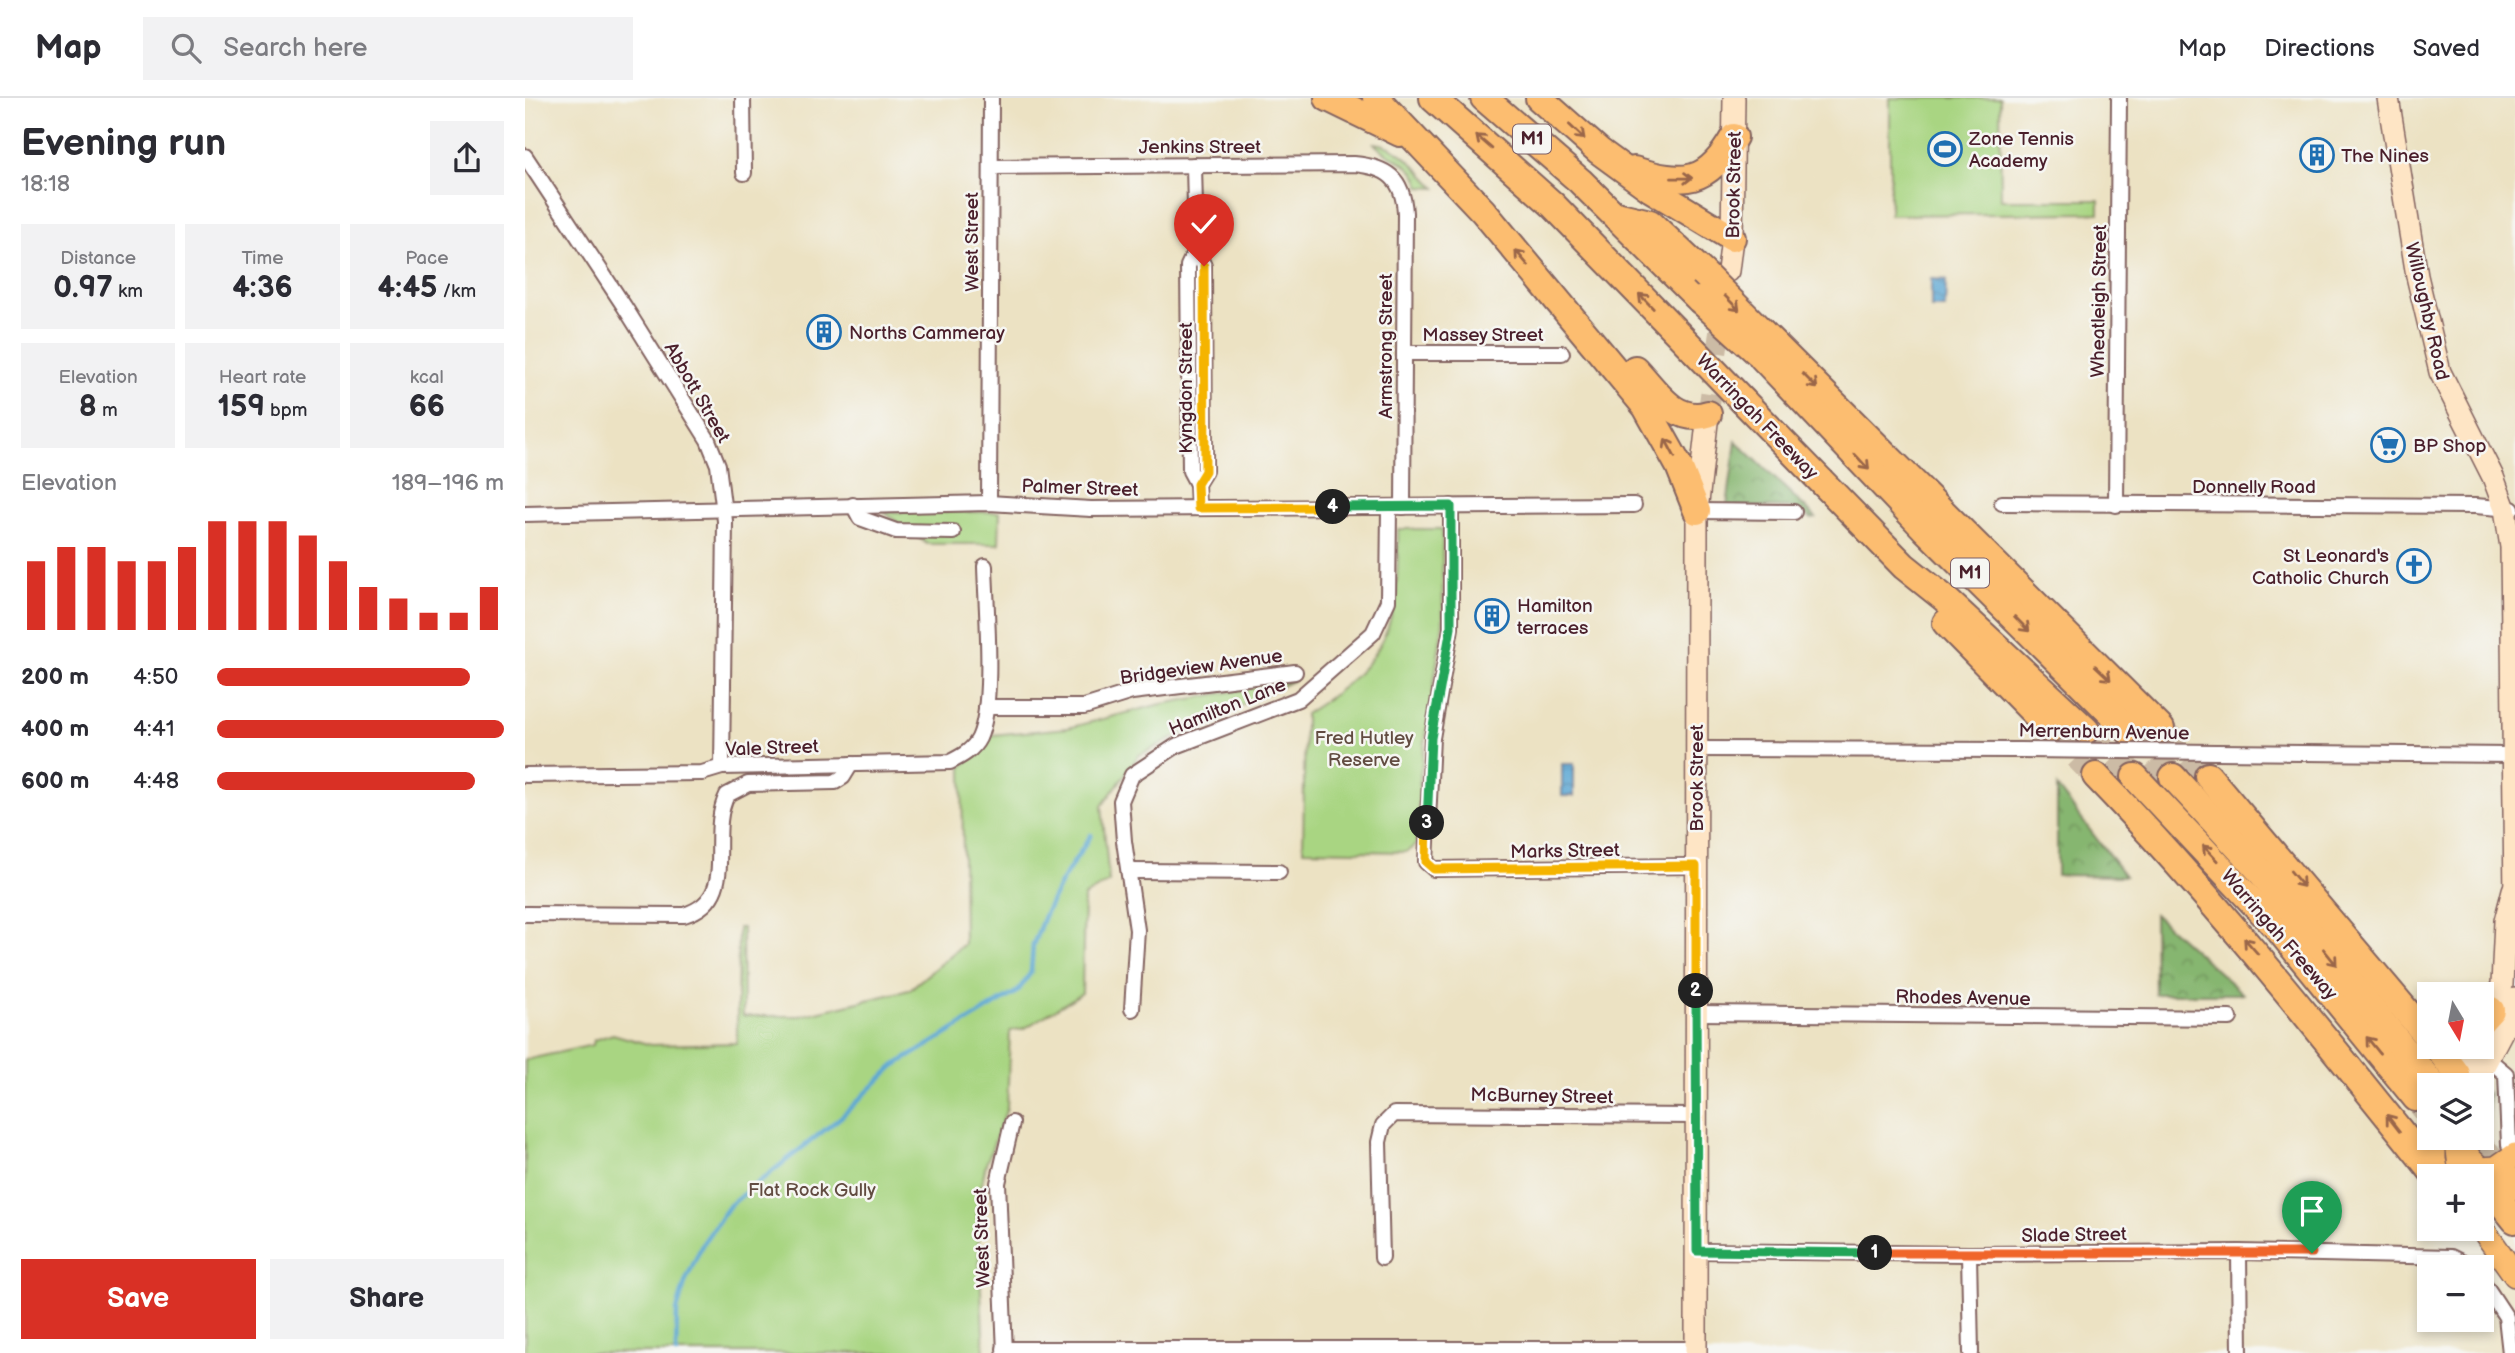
<!DOCTYPE html>
<html lang="en">
<head>
<meta charset="utf-8">
<style>
  :root { --surface:#fff; --page:#f2f2f3; --text:#2b2b33; --muted:#7c7c81; --line:#e1e1e2; --accent:#d93025 }
  body { margin:0; font-family:"Balsamiq Sans",sans-serif; background:var(--page); color:var(--text); height:100vh; display:flex; flex-direction:column; font-size:26px; white-space:nowrap }
  * { box-sizing:border-box; margin:0 }
  p { font-size:23px; color:var(--muted) }
  .icon { flex:none; width:38px; height:38px; fill:none; stroke:currentColor; stroke-width:2; stroke-linecap:round; stroke-linejoin:round }
  .map { position:relative; flex:1; overflow:hidden }
  .sheet { display:flex; flex-direction:column; background:var(--surface); width:525px }
  .sheet>* { flex:none }
  .needle { width:46px; rotate:170deg }
  .controls { position:absolute; left:1892px; top:884px; display:grid; gap:14px }
  .controls a { display:grid; place-items:center; width:77px; height:77px; border-radius:0px; background:var(--surface); box-shadow:0 4px 10px #0003; font-size:35px }
  .pin { position:absolute; display:grid; place-items:center; width:60px; height:60px; color:#fff; margin:-72px -30px; border-radius:50% 50% 50% 0; rotate:-45deg; box-shadow:0 0 7px #0007 }
  .pin .icon { rotate:45deg }
  .km { position:absolute; width:35px; height:35px; margin:-18px; border-radius:50%; background:#222; color:#fff; font-size:19px; line-height:35px; text-align:center }
  .round { display:grid; place-items:center; flex:none; width:74px; height:74px; border-radius:0px; background:var(--page) }
  .headline { display:flex; align-items:center; justify-content:space-between; height:119px; padding:0 21px }
  h1 { font-size:38px; font-weight:800; line-height:52px }
  .stats { display:grid; grid-template-columns:repeat(3,1fr); gap:10px; height:119px; padding:7px 21px }
  .stats div { display:grid; align-content:center; border-radius:0px; background:var(--page); text-align:center }
  .stats b { font-size:30px; font-weight:800 }
  .stats small { font-size:19px; font-weight:400 }
  .stats p { font-size:19px }
  .chart { height:196px; padding:14px 21px }
  .chart p { display:flex; justify-content:space-between }
  .chart svg { width:100%; height:126px; margin-top:7px; stroke:var(--accent); stroke-width:6 }
  .button { display:flex; gap:14px; margin-top:auto; padding:14px 21px }
  .button a { flex:1; height:80px; border-radius:0px; background:var(--accent); color:#fff; font-size:28px; font-weight:800; line-height:80px; text-align:center }
  .button a+a { background:var(--page); color:var(--text) }
  ul { padding:0 21px; list-style:none; font-size:23px }
  li { display:grid; grid-template-columns:112px 84px 1fr; align-items:center; height:52px }
  li i { height:18px; border-radius:9px; background:var(--accent) }
  header { display:flex; align-items:center; gap:42px; box-sizing:border-box; height:98px; padding:0 35px; background:var(--surface); border-bottom:2px solid var(--line) }
  header strong { font-size:33px }
  nav { display:flex; gap:38px; margin-inline-start:auto; font-size:24px }
  .search { width:490px; height:63px; background:var(--page); display:flex; align-items:center; gap:18px; box-sizing:border-box; padding:0 24px; border-radius:0px; color:var(--muted); font-size:26px }
  main { display:flex; flex:1; min-height:0 }
  .map>svg:first-child { display:block }
</style>
</head>
<body>
<header>
<strong>Map</strong>
<div class="search"><svg class="icon" aria-label="search" viewBox="0 0 24 24"><circle cx="10" cy="10" r="6"/><path d="M15 15l6 6"/></svg>Search here</div>
<nav><a>Map</a><a>Directions</a><a>Saved</a></nav>
</header>
<main>
<section class="sheet">
<div class="headline"><div><h1>Evening run</h1><p>18:18</p></div><a class="round"><svg class="icon" aria-label="share" viewBox="0 0 24 24"><path d="M12 15V3M7 8l5-5 5 5M5 13v7h14v-7"/></svg></a></div>
<div class="stats">
<div><p>Distance</p><b>0.97<small> km</small></b></div>
<div><p>Time</p><b>4:36</b></div>
<div><p>Pace</p><b>4:45<small> /km</small></b></div>
</div>
<div class="stats">
<div><p>Elevation</p><b>8<small> m</small></b></div>
<div><p>Heart rate</p><b>159<small> bpm</small></b></div>
<div><p>kcal</p><b>66</b></div>
</div>
<div class="chart"><p><span>Elevation</span>189–196 m</p>
<svg viewBox="0 0 160 44" preserveAspectRatio="none"><path d="M5 44V20M15 44V15M25 44V15M35 44V20M45 44V20M55 44V15M65 44V6M75 44V6M85 44V6M95 44V11M105 44V20M115 44V29M125 44V33M135 44V38M145 44V38M155 44V29"/></svg>
</div>
<ul>
<li><b>200 m</b>4:50<i style="width:88%"></i></li>
<li><b>400 m</b>4:41<i style="width:100%"></i></li>
<li><b>600 m</b>4:48<i style="width:90%"></i></li>
</ul>
<div class="button"><a>Save</a><a>Share</a></div>
</section>
<div class="map">
<svg width="1990" height="1255" viewBox="0 0 1990 1255">
  <defs>
    <pattern id="grass-tufts" width="24" height="20" patternUnits="userSpaceOnUse" patternTransform="scale(1.75)"><rect width="24" height="20" fill="#a9d582"/><path d="M3 7l-1-3M5 7V3M7 7l1-3M15 17l-1-3M17 17v-4M19 17l1-3" fill="none" stroke="#93b670"/></pattern>
    <pattern id="forest-crowns" width="20" height="18" patternUnits="userSpaceOnUse" patternTransform="scale(1.75)"><rect width="20" height="18" fill="#86b670"/><path d="M2 6a3 3 0 1 1 6 0M12 15a3 3 0 1 1 6 0" fill="none" stroke="#70935c"/></pattern>
    <pattern id="water-waves" width="16" height="10" patternUnits="userSpaceOnUse" patternTransform="scale(1.75)"><rect width="16" height="10" fill="#5ca7d4"/><path d="M0 5q4-4 8 0t8 0" fill="none" stroke="#4e87ac"/></pattern>
  </defs>
  <rect width="100%" height="100%" fill="#f6f6f2"/>
  <filter id="ink" filterUnits="userSpaceOnUse"><feTurbulence type="fractalNoise" baseFrequency=".0143" numOctaves="2"/><feDisplacementMap in="SourceGraphic" scale="14" xChannelSelector="R" yChannelSelector="G"/><feConvolveMatrix kernelMatrix="1 2 1 2 8 2 1 2 1" color-interpolation-filters="sRGB"/></filter>
  <filter id="wash" filterUnits="userSpaceOnUse"><feTurbulence type="fractalNoise" baseFrequency=".00686" numOctaves="4" result="noise"/><feDisplacementMap in="SourceGraphic" scale="28" xChannelSelector="R" yChannelSelector="G"/><feGaussianBlur stdDeviation="1.57" result="paint"/><feColorMatrix in="noise" values="0 0 0 0 0 0 0 0 0 0 0 0 0 0 0 0 0 1.4 0 .05"/><feComposite in="paint" operator="in"/></filter>
  <g filter="url(#wash)">
    <rect width="100%" height="100%" fill="#ece2c3"/>
    <g fill="url(#grass-tufts)" stroke="#7a7a56" stroke-width="2">
      <path d="M849 45C874 46 895 73 911 90L895 89C891 63 862 61 849 45Z"/>
      <path d="M1964 993V1049L1974 1051 1959 1053 1953 1048 1951 1040H1956L1957 1010Z"/>
    </g>
    <g fill="url(#forest-crowns)" stroke="#686a4e" stroke-width="2">
      <path d="M1211 343 1291 420 1287 421 1271 410 1202 408Z"/>
      <path d="M1532 689 1600 778 1532 777Z"/>
      <path d="M1629 816 1718 896H1630Z"/>
    </g>
    <g fill="#a9d582" stroke="#7a7a56" stroke-width="2">
      <path d="M1365 0H1475L1476 102H1574V115L1365 117Z"/>
      <path d="M359 414H475L474 446H402Z"/>
      <path d="M873 431H917L918 525 895 678 891 747 881 754 778 752 780 616C864 563 874 528 873 431Z"/>
      <path d="M769 582 614 657 577 708 584 784 559 798 557 895 500 930 485 933 482 1010 461 1066 452 1108 459 1255H0V962L68 947 69 942 88 936 126 947 212 945 213 830H217L218 918H275L384 892 439 846 437 669 467 637 543 630 632 607Z"/>
    </g>
    <g fill="url(#water-waves)" stroke="#536380" stroke-width="2">
      <path d="M1406 181 1421 182 1420 210H1406Z"/>
      <rect x="1037" y="666" width="12" height="32"/>
    </g>
    <g fill="none" stroke-linecap="round" stroke-linejoin="round">
      <path stroke="#5ca7d4" stroke-width="4.5" d="M151 1255 152 1212 161 1182 178 1145 205 1107 316 1019 369 968 493 893 506 874 508 847 519 818 536 784 566 737"/>
    </g>
  </g>
  <g filter="url(#ink)">
    <g fill="none" stroke-linecap="round" stroke-linejoin="round">
      <path stroke="#ccbba5" stroke-width="21" stroke-dasharray="21 10" stroke-linecap="butt" d="M1183 316 1198 210"/>
      <g stroke="#ccbba5" stroke-width="26" stroke-dasharray="26 13" stroke-linecap="butt">
        <path d="M1525 631 1571 678"/>
        <path d="M1636 631 1683 678"/>
        <path d="M1561 632 1610 679"/>
        <path d="M1603 632 1648 679"/>
        <path d="M1891 1000 1904 1016"/>
        <path d="M1950 1040 1978 1075"/>
      </g>
      <g stroke="#836360" stroke-width="18">
        <g id="minor">
          <path d="M218 0 219 75"/>
          <path d="M0 58 99 208 183 342 193 367 200 423 197 669"/>
          <path d="M669 67 671 151 679 168 680 373 672 386"/>
          <path d="M466 69 829 66C862 69 878 80 880 115L878 409"/>
          <path d="M671 151 663 168 665 373 672 386 673 410"/>
          <path d="M879 255H1037"/>
          <path d="M464 405 466 0"/>
          <path d="M1477 405 1950 408 1987 411"/>
          <path d="M328 407 335 420 371 433 428 434"/>
          <path d="M1591 407 1594 0"/>
          <path d="M926 408V530L907 640 901 764 909 771 1171 768"/>
          <path d="M1172 413 1269 414"/>
          <path d="M0 416 464 405 566 411 1109 407"/>
          <path d="M461 609H559L607 594 770 574"/>
          <path d="M1171 651 1494 652"/>
          <path d="M1691 654 1986 657"/>
          <path d="M0 677 177 675 197 669 425 664C437 658 448 652 454 640 470 605 461 509 460 468"/>
          <path d="M605 773 754 774"/>
          <path d="M0 816 159 817C216 800 181 739 202 697L223 686 310 684 318 679 326 666"/>
          <path d="M607 911 612 832 599 743 596 703 607 677 651 648 773 601 848 535 863 503 864 409"/>
          <path d="M1171 915 1705 920"/>
          <path d="M1963 961 1981 976 1984 1047 1990 1057"/>
          <path d="M1172 1153 1444 1156 1714 1154 1926 1159 1946 1169"/>
          <path d="M1714 1154 1715 1255"/>
          <path d="M1444 1156 1446 1255"/>
          <path d="M857 1160 854 1044 858 1027 869 1016 1172 1018"/>
          <path d="M1956 1181 1981 1219 1985 1255"/>
          <path d="M479 1251H1171"/>
          <path d="M480 1255 473 1085 487 1025"/>
        </g>
      </g>
      <g stroke="#836360" stroke-width="24">
        <g id="secondary">
          <path d="M1863 0 1892 178 1915 274 1968 379 1980 411 1986 449 1990 800"/>
          <path d="M1203 173 1207 140 1209 0"/>
          <path d="M1959 925 1977 887 1980 823 1988 792"/>
          <path d="M1932 976 1947 948"/>
          <path d="M1949 987 1981 926 1990 901"/>
          <path d="M1171 1255 1172 413 1183 316"/>
        </g>
      </g>
      <g stroke="#836360" stroke-width="26">
        <g id="primary">
          <path d="M1909 1040V1062L1913 1078"/>
          <path d="M1934 1040 1945 1061 1956 1071 1971 1070 1990 1057"/>
          <path d="M1932 1043 1936 1078"/>
          <path d="M1956 1129 1990 1177"/>
        </g>
      </g>
      <g stroke="#836360" stroke-width="30">
        <g id="motorway">
          <path d="M803 0 875 35"/>
          <path d="M851 0 958 113 1121 309 1154 368 1172 413"/>
          <path d="M908 0 1028 107 1169 252"/>
          <path d="M959 0 1055 83 1175 202"/>
          <path d="M1014 0 1074 53 1126 91 1207 140"/>
          <path d="M1109 72C1159 87 1182 87 1209 39"/>
          <path d="M1091 117 1125 125 1178 175"/>
          <path d="M1237 234 1636 631"/>
          <path d="M1237 259 1400 431 1603 632"/>
          <path d="M1110 271C1130 292 1150 327 1183 316"/>
          <path d="M1219 304 1379 468 1419 500 1561 632"/>
          <path d="M1421 525 1525 631"/>
          <path d="M1571 678C1693 804 1801 941 1911 1078"/>
          <path d="M1683 678 1904 940"/>
          <path d="M1610 679 1754 832 1891 1000"/>
          <path d="M1648 679 1735 773 1908 987"/>
          <path d="M1956 923 1966 912"/>
          <path d="M1911 948 1932 976"/>
          <path d="M1978 1075 1990 1088"/>
          <path d="M1962 1087 1990 1122"/>
        </g>
      </g>
      <use href="#minor" stroke="#fff" stroke-width="14"/>
      <use href="#secondary" stroke="#fee5c5" stroke-width="21"/>
      <use href="#primary" stroke="#fcbd6f" stroke-width="23"/>
      <use href="#motorway" stroke="#fcbd6f" stroke-width="26"/>
      <g stroke="#836360" stroke-width="18" stroke-linecap="butt">
        <path id="minor-bridge" d="M1494 652 1691 654"/>
      </g>
      <g stroke="#836360" stroke-width="30" stroke-linecap="butt">
        <g id="motorway-bridge">
          <path d="M1178 175 1237 234"/>
          <path d="M1175 202 1232 254"/>
          <path d="M1169 252 1219 304"/>
        </g>
      </g>
      <use href="#minor-bridge" stroke="#fff" stroke-width="14"/>
      <use href="#motorway-bridge" stroke="#fcbd6f" stroke-width="26"/>
    </g>
    <defs><path id="oneway-shaft" d="M-6 0H5M1.5-3L5.5 0L1.5 3" fill="none" stroke-width="1.6" stroke-linecap="round" stroke-linejoin="round" transform="scale(1.75)"/></defs>
    <g stroke="#9a664a">
      <use href="#oneway-shaft" transform="translate(1052 34) rotate(43)"/>
      <use href="#oneway-shaft" transform="translate(959 44) rotate(-139)"/>
      <use href="#oneway-shaft" transform="translate(1157 80) rotate(-1)"/>
      <use href="#oneway-shaft" transform="translate(997 160) rotate(-130)"/>
      <use href="#oneway-shaft" transform="translate(1121 203) rotate(-134)"/>
      <use href="#oneway-shaft" transform="translate(1207 205) rotate(45)"/>
      <use href="#oneway-shaft" transform="translate(1285 283) rotate(45)"/>
      <use href="#oneway-shaft" transform="translate(1145 350) rotate(-118)"/>
      <use href="#oneway-shaft" transform="translate(1337 364) rotate(47)"/>
      <use href="#oneway-shaft" transform="translate(1497 526) rotate(45)"/>
      <use href="#oneway-shaft" transform="translate(1578 575) rotate(43)"/>
      <use href="#oneway-shaft" transform="translate(1685 755) rotate(-133)"/>
      <use href="#oneway-shaft" transform="translate(1772 781) rotate(50)"/>
      <use href="#oneway-shaft" transform="translate(1726 848) rotate(-131)"/>
      <use href="#oneway-shaft" transform="translate(1805 859) rotate(51)"/>
      <use href="#oneway-shaft" transform="translate(1848 947) rotate(-129)"/>
      <use href="#oneway-shaft" transform="translate(1868 1025) rotate(-128)"/>
    </g>
  </g>
  <g fill="none" stroke-linecap="round" stroke-linejoin="round" filter="url(#ink)">
    <g stroke="#fff" stroke-width="14">
      <path id="split-1" d="M1350 1155H1787"/>
    </g>
    <g stroke="#fff" stroke-width="14">
      <path id="split-2" d="M1171 893 1172 1153 1350 1155"/>
    </g>
    <g stroke="#fff" stroke-width="14">
      <path id="split-3" d="M902 725 901 764 909 771 1171 768V893"/>
    </g>
    <g stroke="#fff" stroke-width="14">
      <path id="split-4" d="M808 409 926 408V530L906 640 902 725"/>
    </g>
    <g stroke="#fff" stroke-width="14">
      <path id="split-5" d="M679 168 680 373 672 386 673 410 808 409"/>
    </g>
    <use href="#split-1" stroke="#f0652b" stroke-width="9"/>
    <use href="#split-2" stroke="#22a559" stroke-width="9"/>
    <use href="#split-3" stroke="#f5b400" stroke-width="9"/>
    <use href="#split-4" stroke="#22a559" stroke-width="9"/>
    <use href="#split-5" stroke="#f5b400" stroke-width="9"/>
  </g>
  <defs>
    <g id="stadium-ring" transform="scale(1.75)"><circle r="9.5" fill="#f6f6f2" stroke="#1f6fb2" stroke-width="1.5"/><path d="M0-5a6.5 5 0 1 0 0 10a6.5 5 0 1 0 0-10ZM-3.5-1.8h7v3.6h-7Z" fill="#1f6fb2"/></g>
    <g id="building-ring" transform="scale(1.75)"><circle r="9.5" fill="#f6f6f2" stroke="#1f6fb2" stroke-width="1.5"/><path d="M-4-6H4V6H1V3H-1V6H-4ZM-2.5-4.3h1.7v1.8h-1.7ZM.8-4.3h1.7v1.8H.8ZM-2.5-1h1.7V.8h-1.7ZM.8-1h1.7V.8H.8Z" fill="#1f6fb2"/></g>
    <g id="supermarket-ring" transform="scale(1.75)"><circle r="9.5" fill="#f6f6f2" stroke="#1f6fb2" stroke-width="1.5"/><path d="M-6-5.5h2.5l.6 2H6L4.5 2H-2.5L-4.4-4H-6ZM-1.5 3.2a1.3 1.3 0 1 0 .1 0ZM3 3.2a1.3 1.3 0 1 0 .1 0Z" fill="#1f6fb2"/></g>
    <g id="church-ring" transform="scale(1.75)"><circle r="9.5" fill="#f6f6f2" stroke="#1f6fb2" stroke-width="1.5"/><path d="M-1.2-6h2.4v3.5h3.3v2.4h-3.3V6h-2.4V-.1h-3.3v-2.4h3.3Z" fill="#1f6fb2"/></g>
  </defs>
  <g fill-rule="evenodd">
    <use href="#stadium-ring" x="1420" y="51"/>
    <use href="#building-ring" x="1792" y="57"/>
    <use href="#building-ring" x="299" y="234"/>
    <use href="#supermarket-ring" x="1863" y="347"/>
    <use href="#church-ring" x="1889" y="468"/>
    <use href="#building-ring" x="967" y="518"/>
  </g>
  <g text-anchor="middle" stroke-width="5" stroke-linejoin="round" paint-order="stroke">
    <g fill="#f6f6f2" stroke="#7e6067" stroke-width="2">
      <rect x="988" y="26.5" width="38" height="29" rx="5"/>
      <rect x="1426" y="460.5" width="38" height="29" rx="5"/>
    </g>
    <g font-size="18" font-weight="bold" fill="#4a1f2b">
      <text x="1007" y="47">M1</text>
      <text x="1445" y="481">M1</text>
    </g>
    <g font-size="19" fill="#4a1f2b" stroke="#f6f6f2" text-anchor="start">
      <text x="1444" y="47">Zone Tennis<tspan x="1444" dy="22">Academy</tspan></text>
      <text x="1816" y="64">The Nines</text>
      <text x="324" y="241">Norths Cammeray</text>
      <text x="1888" y="354">BP Shop</text>
      <text x="1864" y="464" text-anchor="end">St Leonard's<tspan x="1864" dy="22">Catholic Church</tspan></text>
      <text x="992" y="514">Hamilton<tspan x="992" dy="22">terraces</tspan></text>
    </g>
    <g font-size="19" fill="#4a1f2b" stroke="#f6f6f2">
      <text x="675" y="55">Jenkins Street</text>
      <text transform="translate(1208 87) rotate(-89)" y="7">Brook Street</text>
      <text transform="translate(446 144) rotate(-90)" y="7">West Street</text>
      <text transform="translate(1573 203) rotate(-89)" y="7">Wheatleigh Street</text>
      <text transform="translate(1903 213) rotate(77)" y="7">Willoughby Road</text>
      <text x="958" y="243">Massey Street</text>
      <text transform="translate(860 248) rotate(-90)" y="7">Armstrong Street</text>
      <text transform="translate(660 290) rotate(-90)" y="7">Kyngdon Street</text>
      <text transform="translate(173 294) rotate(60)" y="7">Abbott Street</text>
      <text transform="translate(1233 318) rotate(46)" y="7">Warringah Freeway</text>
      <text x="1729" y="395">Donnelly Road</text>
      <text transform="translate(555 389) rotate(2)" y="7">Palmer Street</text>
      <text transform="translate(676 568) rotate(-8)" y="7">Bridgeview Avenue</text>
      <text transform="translate(702 608) rotate(-22)" y="7">Hamilton Lane</text>
      <text transform="translate(1579 633) rotate(1)" y="7">Merrenburn Avenue</text>
      <text transform="translate(247 649) rotate(-2)" y="7">Vale Street</text>
      <text transform="translate(1171 680) rotate(-90)" y="7">Brook Street</text>
      <text transform="translate(1040 752) rotate(-1)" y="7">Marks Street</text>
      <text transform="translate(1755 836) rotate(49)" y="7">Warringah Freeway</text>
      <text transform="translate(1438 899) rotate(1)" y="7">Rhodes Avenue</text>
      <text transform="translate(1017 997) rotate(1)" y="7">McBurney Street</text>
      <text transform="translate(1549 1136) rotate(-1)" y="7">Slade Street</text>
      <text transform="translate(456 1140) rotate(-92)" y="7">West Street</text>
    </g>
    <g font-size="19" fill="#624c41" stroke="#f6f6f2">
      <text x="839" y="646">Fred Hutley<tspan x="839" dy="22">Reserve</tspan></text>
      <text x="287" y="1098">Flat Rock Gully</text>
    </g>
  </g>
</svg>
<div class="controls">
<a><svg class="needle" viewBox="-14 -14 28 28"><path d="M0-13l5 13h-10z" fill="#e53935"/><path d="M0 13l5-13h-10z" fill="#7c7c81"/></svg></a>
<a><svg class="icon" aria-label="layers" viewBox="0 0 24 24"><path d="M12 4l9 5-9 5-9-5zM3 14l9 5 9-5"/></svg></a>
<a>+</a>
<a>−</a>
</div>
<div class="pin" style="left:1787px;top:1155px;background:#1e9e55"><svg class="icon" aria-label="arrive" viewBox="0 0 24 24"><path d="M6 21V4h12l-3 4 3 4H6"/></svg></div>
<div class="pin" style="left:679px;top:168px;background:#d93025"><svg class="icon" aria-label="check" viewBox="0 0 24 24"><path d="M5 12l5 5 9-10"/></svg></div>
<b class="km" style="left:1350px;top:1155px">1</b>
<b class="km" style="left:1171px;top:893px">2</b>
<b class="km" style="left:902px;top:725px">3</b>
<b class="km" style="left:808px;top:409px">4</b>
</div>
</main>
</body>
</html>
